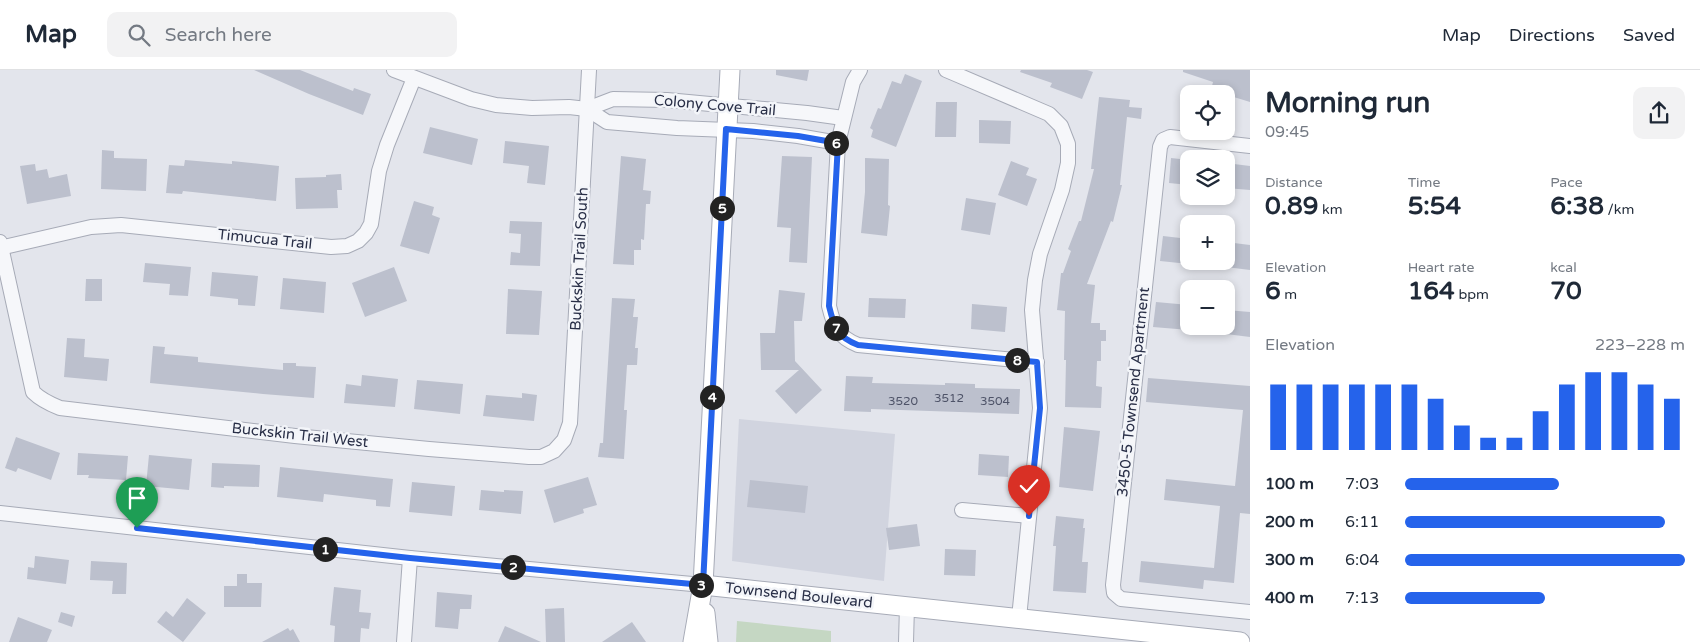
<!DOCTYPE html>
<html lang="en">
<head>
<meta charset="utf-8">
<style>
  :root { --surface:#fff; --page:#f2f2f3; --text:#1f2937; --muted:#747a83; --line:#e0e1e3; --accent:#2563eb }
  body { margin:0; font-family:"Varela Round",sans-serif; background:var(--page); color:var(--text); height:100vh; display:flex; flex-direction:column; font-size:19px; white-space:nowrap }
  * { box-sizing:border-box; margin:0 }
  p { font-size:16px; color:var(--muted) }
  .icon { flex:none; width:28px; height:28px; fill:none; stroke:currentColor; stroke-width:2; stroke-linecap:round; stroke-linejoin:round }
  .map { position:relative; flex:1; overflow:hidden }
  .sheet { display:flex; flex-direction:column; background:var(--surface); width:450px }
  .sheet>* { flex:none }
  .controls { position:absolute; left:1180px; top:15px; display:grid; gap:10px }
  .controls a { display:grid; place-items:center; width:55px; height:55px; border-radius:10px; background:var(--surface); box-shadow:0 2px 8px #0003; font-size:25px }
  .pin { position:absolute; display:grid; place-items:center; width:42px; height:42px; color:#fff; margin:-51px -21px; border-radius:50% 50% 50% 0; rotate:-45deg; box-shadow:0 0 5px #0007 }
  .pin .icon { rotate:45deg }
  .km { position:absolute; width:25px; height:25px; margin:-12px; border-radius:50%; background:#222; color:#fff; font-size:14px; line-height:25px; text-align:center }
  .round { display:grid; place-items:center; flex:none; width:52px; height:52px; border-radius:10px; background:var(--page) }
  .summary { display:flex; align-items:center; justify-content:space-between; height:85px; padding:0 15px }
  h1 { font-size:28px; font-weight:700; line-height:38px }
  .figures { display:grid; grid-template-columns:repeat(3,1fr); gap:8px; height:85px; padding:5px 15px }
  .figures div { display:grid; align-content:center }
  .figures b { font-size:25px; font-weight:700 }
  .figures small { font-size:14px; font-weight:400 }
  .figures p { font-size:14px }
  .chart { height:140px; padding:10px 15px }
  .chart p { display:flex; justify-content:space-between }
  .chart svg { width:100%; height:90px; margin-top:5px; stroke:var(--accent); stroke-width:6 }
  ul { padding:0 15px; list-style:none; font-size:16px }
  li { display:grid; grid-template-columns:80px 60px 1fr; align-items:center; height:38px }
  li i { height:12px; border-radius:6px; background:var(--accent) }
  header { display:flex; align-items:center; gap:30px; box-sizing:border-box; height:70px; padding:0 25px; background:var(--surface); border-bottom:1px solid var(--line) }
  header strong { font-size:24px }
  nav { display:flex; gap:28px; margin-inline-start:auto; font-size:18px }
  .search { width:350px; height:45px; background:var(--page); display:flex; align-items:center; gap:12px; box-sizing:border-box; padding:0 18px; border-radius:10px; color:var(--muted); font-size:19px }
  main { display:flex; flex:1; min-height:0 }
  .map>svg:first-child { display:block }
</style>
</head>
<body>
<header>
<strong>Map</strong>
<div class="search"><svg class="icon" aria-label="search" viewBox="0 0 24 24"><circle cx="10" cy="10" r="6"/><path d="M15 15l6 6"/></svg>Search here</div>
<nav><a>Map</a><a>Directions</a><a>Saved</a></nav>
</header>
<main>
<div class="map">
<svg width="1250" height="572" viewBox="0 0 1250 572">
  <rect width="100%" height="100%" fill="#e3e5ec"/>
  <path fill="#d1d4df" d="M739 349 895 364 884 511 732 491Z"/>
  <path fill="#c5d7c3" d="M737 551 831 561V572H736Z"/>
  <g fill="#bcc0cd">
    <path d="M254 0H300L353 21 354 18 371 24 363 45 309 24Z"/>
    <path d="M776 0H809L807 11 776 5Z"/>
    <path d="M1021 0H1087L1093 2 1082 29 1050 17 1052 13 1020 2Z"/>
    <path d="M1183 0H1250V32L1211 20 1213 12 1183 2Z"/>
    <path d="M905 4 922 11 896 77 871 67 873 60 870 58 878 38 881 39 892 11 901 14Z"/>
    <path d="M1099 27 1130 30 1129 37 1142 38 1141 49 1127 47 1120 115H1122L1113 152 1111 151 1087 214 1095 215 1091 253H1100V260H1106V271H1101V291H1097L1096 316 1102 317 1101 338 1065 337 1066 290H1064L1065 241 1057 240 1061 203H1063L1071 181 1068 179 1079 151H1081L1094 99H1091Z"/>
    <path d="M936 32H957L956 67H935Z"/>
    <path d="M979 50 1011 51 1010 74 979 73Z"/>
    <path d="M430 57 478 69 472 95 423 83Z"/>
    <path d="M505 71 549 76 545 115 527 113 529 96 503 93Z"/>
    <path d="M102 80 114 81V88L147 89 146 121 101 119Z"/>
    <path d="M621 86 646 89 643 120 651 121 650 134H646L644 170 641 169V180H634V195L613 194Z"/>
    <path d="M782 86 812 87 807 193 789 192 791 158 777 157Z"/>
    <path d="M865 88 889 89 888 135 890 136 887 166 861 163 865 122Z"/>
    <path d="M1171 88 1189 90V115L1169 113Z"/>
    <path d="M185 90 232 94V91L279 96 276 131 183 121 182 124 166 123 169 95 184 96Z"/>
    <path d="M1011 91 1029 98 1026 105 1037 109 1027 136 998 125Z"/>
    <path d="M1226 93 1250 96V120L1226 118Z"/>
    <path d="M35 94 36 101 47 99 49 108 67 104 71 126 27 134 20 96Z"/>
    <path d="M341 104 342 120H337L338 138 296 139 295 108 326 107V105Z"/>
    <path d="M966 128 996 133 990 165 961 160Z"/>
    <path d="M414 131 434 137 432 145 440 148 429 184 400 176Z"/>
    <path d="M510 151 542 152 540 196 510 195 511 182 520 183 521 164 509 163Z"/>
    <path d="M1163 166 1189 169V194L1160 191Z"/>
    <path d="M1226 172 1250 175V200L1226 197Z"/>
    <path d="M145 193 191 197 188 226 169 225 170 214 143 212Z"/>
    <path d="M394 197 407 231 365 247 352 213Z"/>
    <path d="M212 202 258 206 255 236 238 235V229L210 226Z"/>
    <path d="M283 208 326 212 324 243 280 239Z"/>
    <path d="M86 209H102V231H85Z"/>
    <path d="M508 219 542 221 539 265 506 264Z"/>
    <path d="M779 220 805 223 802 251H794L795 291 822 320 796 344 775 321 799 300H761L760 263H775Z"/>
    <path d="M612 228 635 229 633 247H638L635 278H638L637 295H627L624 340H627L624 389 598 387 600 373H603Z"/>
    <path d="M869 228 906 229 905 248 868 247Z"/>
    <path d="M1156 232 1189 235V260L1153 257Z"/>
    <path d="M972 234 1007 237 1005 262 971 259Z"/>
    <path d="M1226 240 1250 242V267L1226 264Z"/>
    <path d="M67 268 85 269 84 287 109 289 107 311 64 307Z"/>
    <path d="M153 276 165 277 164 284 198 287V292L283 300V293H296V296L316 297 314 328 263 324 150 313Z"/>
    <path d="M362 305 398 309 395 337 344 333 346 314 361 316Z"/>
    <path d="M846 306 873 307 872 313 945 315V313L975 314V318L1020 319 1019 344 871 339V342L844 341Z"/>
    <path d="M1148 308 1250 316V444L1240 443 1234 513 1204 510 1203 519 1139 512 1141 491 1214 498 1220 436 1164 430 1166 409 1235 416 1243 340 1146 332Z"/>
    <path d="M417 310 463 314 460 344 414 339Z"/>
    <path d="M522 323 537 325 534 351 483 346 486 325 522 328Z"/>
    <path d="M1064 357 1100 361 1093 421 1059 417Z"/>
    <path d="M16 367 60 383 51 410 18 398 16 402 5 398Z"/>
    <path d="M78 383 128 386 126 410 88 408 89 405H77Z"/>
    <path d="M979 384 1009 386 1008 407 978 405Z"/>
    <path d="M149 385 192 389 189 420 146 416Z"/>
    <path d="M212 393 260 395 259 417 224 416V418L211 417Z"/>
    <path d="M280 397 393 409 390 437 376 436V430L324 424 323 432 277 427Z"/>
    <path d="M588 407 597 435 583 439 584 443 554 453 544 420Z"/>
    <path d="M750 410 808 416 805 443 747 437Z"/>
    <path d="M412 412 455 416 452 446 409 442Z"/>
    <path d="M481 420 504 422V420L523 421 521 444 479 440Z"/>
    <path d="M1056 446 1084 449 1083 458H1085L1082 492H1088L1086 523 1053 521 1056 476H1053Z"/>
    <path d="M917 454 920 476 889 480 886 458Z"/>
    <path d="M945 479 976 480 975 506 944 505Z"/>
    <path d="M35 486 69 490 66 514 27 509 28 497 34 498Z"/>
    <path d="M91 491 127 493 126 524H112L113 511 90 510Z"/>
    <path d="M237 504H247V513H262L261 537H224V516H237Z"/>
    <path d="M334 517 361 520 359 542 371 543 369 559 361 558 360 572H334L335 556 330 555Z"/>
    <path d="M437 522 472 525 471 539H460L458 559 435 557Z"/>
    <path d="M187 528 206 543 183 572 157 552 166 541 173 547Z"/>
    <path d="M564 538 565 572H546L545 539Z"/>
    <path d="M61 542 75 546 72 557 58 552Z"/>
    <path d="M18 547 52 560 47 572H9Z"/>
    <path d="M632 552 646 572H602Z"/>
    <path d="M505 556 541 572H498Z"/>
    <path d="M288 558 290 561 293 559 300 572H262Z"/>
  </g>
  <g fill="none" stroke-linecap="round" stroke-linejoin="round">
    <g stroke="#a7abb7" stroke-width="16">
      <g id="street">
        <path d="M394 0 471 29 496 35 532 38 569 37 587 39 613 29 667 30 807 43 843 48"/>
        <path d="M860 0 853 12 838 73 829 236C834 257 838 267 858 275L1037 292"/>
        <path d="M946 0 1049 44 1061 56 1068 74V93L1062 120 1040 184 1035 210 1032 240 1040 338 1019 548"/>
        <path d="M587 39 607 52 677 58 753 61 798 66 838 73"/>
        <path d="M1250 76 1170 67 1163 70 1160 77 1113 515 1114 523 1121 529 1250 542"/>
        <path d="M0 172 33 322C41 330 50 334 60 338L295 366 429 379 529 387H541L554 381 564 370 570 353 589 0"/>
        <path d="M0 178 91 157 121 155 331 177 347 176 358 171 366 163 371 154 379 101 387 75 414 8"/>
        <path d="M962 440 1029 446"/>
        <path d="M0 443 410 488 703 515"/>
        <path d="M404 572 410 488"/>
        <path d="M906 572 907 536"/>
      </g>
    </g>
    <g stroke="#a7abb7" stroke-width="21">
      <g id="secondary">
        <path d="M703 515 1240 572"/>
        <path d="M705 543 708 572"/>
        <path d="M693 572 703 515 730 0"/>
      </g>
    </g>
    <use href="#street" stroke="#f6f7fa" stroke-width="14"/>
    <use href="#secondary" stroke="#fff" stroke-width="19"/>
  </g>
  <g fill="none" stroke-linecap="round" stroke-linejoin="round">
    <g stroke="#fff" stroke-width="10">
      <path id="route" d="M137 458 410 488 703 515 726 59 798 66 838 73 829 236C834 257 837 267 858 275L1037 292 1040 338 1029 446"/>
    </g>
    <use href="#route" stroke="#2563eb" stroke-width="6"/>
  </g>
  <g text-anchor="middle" stroke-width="5" stroke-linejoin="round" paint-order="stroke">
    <g font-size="12" fill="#4e5368">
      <text x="949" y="332">3512</text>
      <text x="903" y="335">3520</text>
      <text x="995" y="335">3504</text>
    </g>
    <g font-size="15" fill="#292f47" stroke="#f3f5f9">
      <text transform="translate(715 35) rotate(5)" y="5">Colony Cove Trail</text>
      <text transform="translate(265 169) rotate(6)" y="5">Timucua Trail</text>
      <text transform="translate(579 189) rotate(-87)" y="5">Buckskin Trail South</text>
      <text transform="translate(1133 322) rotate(-84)" y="5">3450-5 Townsend Apartment</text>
      <text transform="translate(300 365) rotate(6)" y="5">Buckskin Trail West</text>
      <text transform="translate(799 525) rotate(6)" y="5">Townsend Boulevard</text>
    </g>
  </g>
</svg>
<div class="controls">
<a><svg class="icon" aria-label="locate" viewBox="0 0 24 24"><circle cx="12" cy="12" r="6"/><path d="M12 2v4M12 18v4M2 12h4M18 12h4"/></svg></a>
<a><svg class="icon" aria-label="layers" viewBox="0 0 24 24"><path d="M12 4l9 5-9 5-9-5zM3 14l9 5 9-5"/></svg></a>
<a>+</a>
<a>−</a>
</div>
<div class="pin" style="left:137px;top:458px;background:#1e9e55"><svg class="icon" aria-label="arrive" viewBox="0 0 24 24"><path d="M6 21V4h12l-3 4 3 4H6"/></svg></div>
<div class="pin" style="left:1029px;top:446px;background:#d93025"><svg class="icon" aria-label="check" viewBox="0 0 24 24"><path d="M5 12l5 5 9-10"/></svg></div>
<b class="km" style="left:325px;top:479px">1</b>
<b class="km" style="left:513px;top:497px">2</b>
<b class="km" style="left:701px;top:515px">3</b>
<b class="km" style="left:712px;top:327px">4</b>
<b class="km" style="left:722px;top:138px">5</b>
<b class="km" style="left:836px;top:73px">6</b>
<b class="km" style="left:836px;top:258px">7</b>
<b class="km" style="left:1017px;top:290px">8</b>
</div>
<section class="sheet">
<div class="summary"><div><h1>Morning run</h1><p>09:45</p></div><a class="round"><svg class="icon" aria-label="share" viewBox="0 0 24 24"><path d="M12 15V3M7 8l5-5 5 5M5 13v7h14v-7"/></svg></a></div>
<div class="figures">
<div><p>Distance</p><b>0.89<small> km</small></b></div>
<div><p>Time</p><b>5:54</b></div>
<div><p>Pace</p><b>6:38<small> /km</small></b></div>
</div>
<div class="figures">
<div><p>Elevation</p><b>6<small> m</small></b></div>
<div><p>Heart rate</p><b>164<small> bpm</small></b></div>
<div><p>kcal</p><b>70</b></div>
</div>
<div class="chart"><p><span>Elevation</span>223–228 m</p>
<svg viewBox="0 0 160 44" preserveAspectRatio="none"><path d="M5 44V12M15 44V12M25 44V12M35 44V12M45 44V12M55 44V12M65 44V19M75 44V32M85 44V38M95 44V38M105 44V25M115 44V12M125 44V6M135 44V6M145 44V12M155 44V19"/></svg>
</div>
<ul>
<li><b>100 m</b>7:03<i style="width:55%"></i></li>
<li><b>200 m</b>6:11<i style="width:93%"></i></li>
<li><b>300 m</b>6:04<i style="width:100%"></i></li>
<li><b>400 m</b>7:13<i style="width:50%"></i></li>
</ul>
</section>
</main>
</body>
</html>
